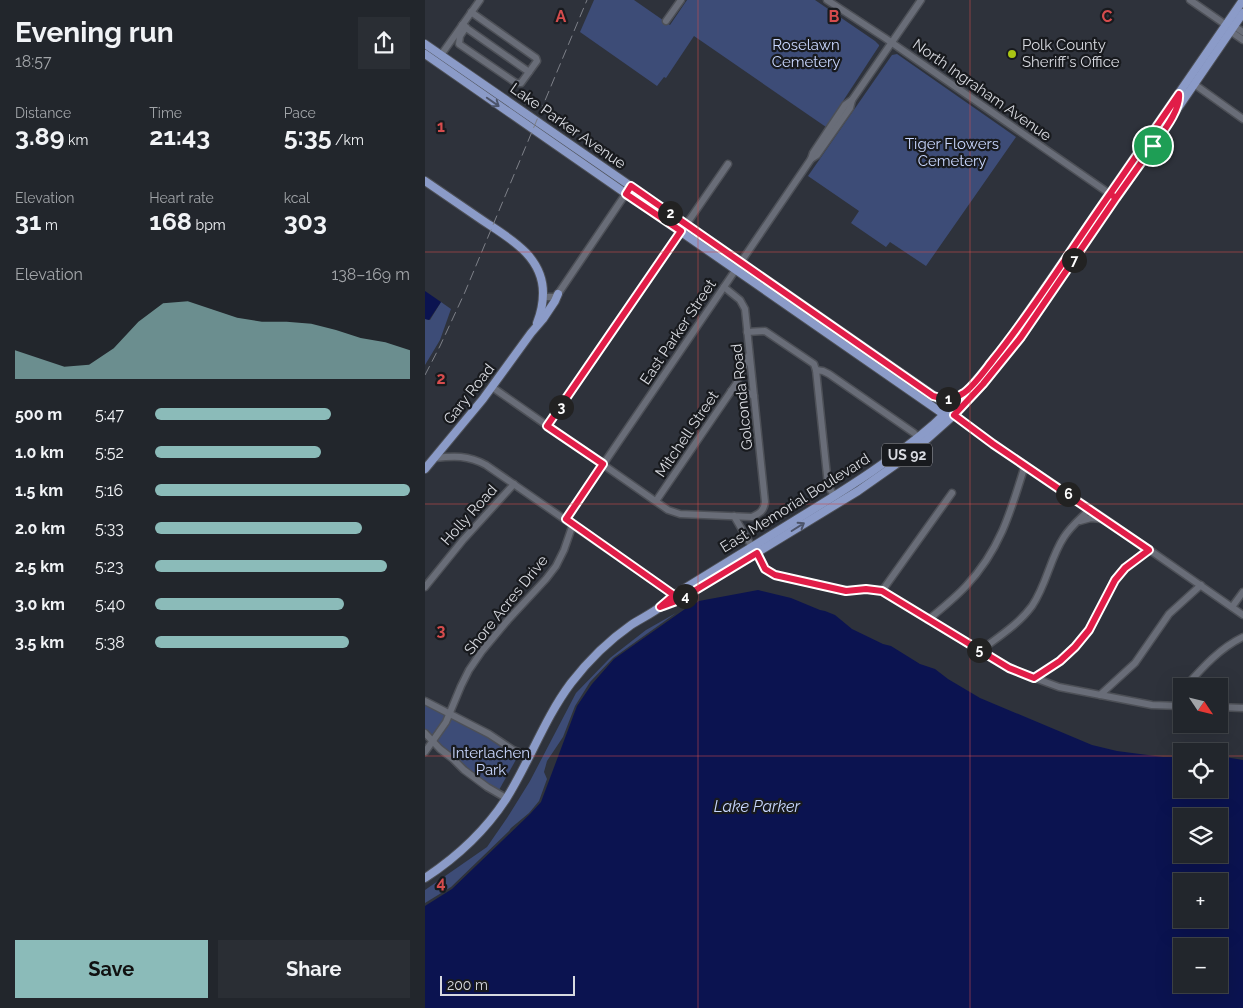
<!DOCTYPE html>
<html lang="en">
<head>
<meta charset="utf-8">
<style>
  :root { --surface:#22262c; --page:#2a2e34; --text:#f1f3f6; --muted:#a2a5a9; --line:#3f4348; --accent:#8bbbb9 }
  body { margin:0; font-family:Raleway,sans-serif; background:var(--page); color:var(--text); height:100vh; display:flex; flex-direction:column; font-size:19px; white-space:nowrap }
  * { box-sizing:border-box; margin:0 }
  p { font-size:16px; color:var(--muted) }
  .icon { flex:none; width:28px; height:28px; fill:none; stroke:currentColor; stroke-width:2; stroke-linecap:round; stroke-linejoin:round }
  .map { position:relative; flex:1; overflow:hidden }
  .details { display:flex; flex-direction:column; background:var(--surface); width:425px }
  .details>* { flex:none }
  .needle { width:32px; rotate:125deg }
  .buttons { position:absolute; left:748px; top:678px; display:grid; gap:10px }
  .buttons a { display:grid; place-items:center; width:55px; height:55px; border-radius:0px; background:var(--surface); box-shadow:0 5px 20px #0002,0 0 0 1px var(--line); font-size:25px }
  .scale { position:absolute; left:15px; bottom:12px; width:135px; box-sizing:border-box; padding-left:5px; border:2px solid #d8dae0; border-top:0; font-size:14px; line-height:18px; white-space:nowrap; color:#d8dae0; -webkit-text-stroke:4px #181a1e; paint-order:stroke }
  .pin { position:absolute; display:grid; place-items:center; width:42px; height:42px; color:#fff; margin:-21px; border:2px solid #fff; border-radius:50%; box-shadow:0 1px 5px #0007 }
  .km { position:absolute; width:25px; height:25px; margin:-12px; border-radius:50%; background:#222; color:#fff; font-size:14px; line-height:25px; text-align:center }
  .round { display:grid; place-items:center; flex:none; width:52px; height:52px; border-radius:0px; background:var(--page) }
  .summary { display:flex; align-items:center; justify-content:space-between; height:85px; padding:0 15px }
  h1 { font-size:28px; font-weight:700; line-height:38px }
  .stats { display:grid; grid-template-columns:repeat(3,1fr); gap:8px; height:85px; padding:5px 15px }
  .stats div { display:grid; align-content:center }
  .stats b { font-size:25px; font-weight:700 }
  .stats small { font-size:14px; font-weight:400 }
  .stats p { font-size:14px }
  .chart { height:140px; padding:10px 15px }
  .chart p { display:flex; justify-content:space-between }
  .chart svg { width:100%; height:90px; margin-top:5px; fill:var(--accent); opacity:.7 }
  .cta { display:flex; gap:10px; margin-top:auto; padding:10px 15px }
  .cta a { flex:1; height:58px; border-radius:0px; background:var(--accent); color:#111; font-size:20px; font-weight:700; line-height:58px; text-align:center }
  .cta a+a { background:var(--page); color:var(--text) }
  ul { padding:0 15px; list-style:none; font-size:16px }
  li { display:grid; grid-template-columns:80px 60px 1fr; align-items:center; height:38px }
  li i { height:12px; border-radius:6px; background:var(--accent) }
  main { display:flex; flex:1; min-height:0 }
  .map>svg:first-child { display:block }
</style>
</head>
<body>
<main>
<section class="details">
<div class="summary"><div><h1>Evening run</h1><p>18:57</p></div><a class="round"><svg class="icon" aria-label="share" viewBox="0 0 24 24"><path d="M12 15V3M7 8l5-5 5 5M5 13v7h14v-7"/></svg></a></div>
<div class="stats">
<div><p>Distance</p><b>3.89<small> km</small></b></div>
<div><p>Time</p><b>21:43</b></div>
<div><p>Pace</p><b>5:35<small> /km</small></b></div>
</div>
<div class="stats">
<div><p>Elevation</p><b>31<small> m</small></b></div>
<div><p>Heart rate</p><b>168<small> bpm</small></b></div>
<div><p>kcal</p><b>303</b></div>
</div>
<div class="chart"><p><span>Elevation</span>138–169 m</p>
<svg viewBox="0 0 160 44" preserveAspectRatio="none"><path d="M0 44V30L10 34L20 38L30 37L40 29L50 16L60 7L70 6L80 10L90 14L100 16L110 16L120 17L130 20L140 24L150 26L160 30V44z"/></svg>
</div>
<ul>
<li><b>500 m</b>5:47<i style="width:69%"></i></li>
<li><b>1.0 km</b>5:52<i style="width:65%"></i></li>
<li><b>1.5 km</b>5:16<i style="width:100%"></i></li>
<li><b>2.0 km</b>5:33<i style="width:81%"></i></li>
<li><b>2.5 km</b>5:23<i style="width:91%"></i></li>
<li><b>3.0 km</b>5:40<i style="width:74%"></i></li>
<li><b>3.5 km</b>5:38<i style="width:76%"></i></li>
</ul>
<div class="cta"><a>Save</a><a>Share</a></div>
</section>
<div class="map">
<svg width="818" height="1008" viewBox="0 0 818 1008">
  <rect width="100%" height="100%" fill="#2e323b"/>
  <g fill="#3d4c77">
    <path d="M169 0H209L245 25 262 0H390L450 41 454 45V46L401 127 269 36 241 78 239 77 232 86 155 32Z"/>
    <path d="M472 54 591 137 501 266 465 242 461 247 426 223 434 211 383 176 467 55Z"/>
    <path d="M16 302 26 309 15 340 0 365V319L5 320Z"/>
    <path d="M251 613 188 658 165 682 150 706 138 737 122 761 119 772 122 779 114 801 104 813 86 828 84 831 26 887 0 903V890L62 847 82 818 105 781 151 693 185 658 221 630Z"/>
    <path d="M0 703 75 743 93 756 74 790 57 781 38 765 0 730Z"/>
  </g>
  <g fill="#0b1350" fill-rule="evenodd">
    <path d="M0 291 16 302 4 320 0 319Z"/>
    <path d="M333 590 366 598 395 610 400 611 410 615 427 629 458 644 466 646 495 664 510 669 523 679 555 698 667 745 692 751 738 757H756V789H794V756L818 760V1008H0V906L27 889 105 814 116 802 152 706 167 684 189 659 260 609 274 601ZM756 816H794V854H756ZM756 881H794V919H756ZM756 946H794V984H756Z"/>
  </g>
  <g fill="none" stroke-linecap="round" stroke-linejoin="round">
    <g stroke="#4d5057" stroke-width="9">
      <g id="minor">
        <path d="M402 0 460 38 688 196"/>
        <path d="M765 0 801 25 805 31 818 40"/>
        <path d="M241 21 256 0"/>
        <path d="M37 25 104 72"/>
        <path d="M805 25 809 26 818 32"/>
        <path d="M41 27 35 36 34 44 91 83H96L112 61 111 58 46 12"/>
        <path d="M16 55 55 0"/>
        <path d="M769 84 818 119"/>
        <path d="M386 159 392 155 425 108 427 100"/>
        <path d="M118 297H129L133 294 206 186"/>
        <path d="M322 332 340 331 389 364 391 370 403 485 409 496"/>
        <path d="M391 370 398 371 404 374 489 433 493 437"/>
        <path d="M67 387 243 510 255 514 327 517C335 513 339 511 340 502L320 309 315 300 299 287"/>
        <path d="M306 391 318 390 329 396"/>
        <path d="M529 415 569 444 683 521 818 615"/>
        <path d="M122 426 303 164"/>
        <path d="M9 458C29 456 43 455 61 465L249 595"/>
        <path d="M231 501 311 384 324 355"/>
        <path d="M309 516 340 569 349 575 421 591 441 589 457 591 568 659 596 673 634 687 660 692 727 705 756 706"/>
        <path d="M141 519 386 159 388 153 420 105 427 100 496 0"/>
        <path d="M655 521 666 518 677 519"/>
        <path d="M0 587 38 540 89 484"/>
        <path d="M457 591 527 493"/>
        <path d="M807 607 818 592"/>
        <path d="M503 620C516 609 530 598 541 586 575 550 586 511 600 465"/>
        <path d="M555 651C573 637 593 625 607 606 622 584 625 558 639 537 646 526 656 518 665 509"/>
        <path d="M609 678 635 661 650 647 664 630 690 580 700 568 724 549"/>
        <path d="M761 686C778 667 795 648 818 637"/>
        <path d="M675 695 710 663 744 614 776 585"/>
        <path d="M0 701 64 734 88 750 103 756"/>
        <path d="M750 706 756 693"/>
        <path d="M794 707 818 708"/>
        <path d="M0 733 15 749 28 759 39 770 62 787 81 798"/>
        <path d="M0 752 21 722 36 686 44 670 57 651 83 620 121 579 131 566 139 550 148 524"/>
      </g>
    </g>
    <g stroke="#4d5057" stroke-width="10">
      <g id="major">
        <path d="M0 44 508 395 525 409 527 412"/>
        <path d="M0 54 514 411 519 414H522"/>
        <path d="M0 181C19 194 38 207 57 220 84 238 118 256 118 293 118 303 116 313 112 323"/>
        <path d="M0 469 58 399 106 333 118 319 130 301 133 294"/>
        <path d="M239 606 254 600 433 491 470 465 502 439 529 415 558 384 596 337 818 13"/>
        <path d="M0 878C32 857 60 831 81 799 105 761 119 719 146 683 163 661 183 641 206 625 215 619 226 614 235 607 240 603 245 599 249 595 294 567 338 540 382 513 426 486 470 458 509 424 539 397 565 365 589 333L818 0"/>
      </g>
    </g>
    <use href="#minor" stroke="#696d78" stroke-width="6"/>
    <use href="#major" stroke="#8b9bc8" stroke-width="8"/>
    <path stroke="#7d8088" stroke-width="1" stroke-dasharray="10 5" stroke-linecap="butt" d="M0 375 15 346 40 292 162 0"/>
  </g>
  <defs><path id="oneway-shaft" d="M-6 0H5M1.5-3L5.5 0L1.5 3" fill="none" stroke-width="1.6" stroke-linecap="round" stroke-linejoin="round" transform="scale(1.25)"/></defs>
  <g stroke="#4c546a">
    <use href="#oneway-shaft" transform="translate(68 102) rotate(35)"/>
    <use href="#oneway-shaft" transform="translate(373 527) rotate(-32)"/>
  </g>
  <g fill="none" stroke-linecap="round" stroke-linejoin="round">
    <g stroke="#fff" stroke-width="10">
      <path id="route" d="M728 146 691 198 685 194C646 249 610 308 568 360 560 370 547 389 537 394 527 401 519 399 508 396L206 186 201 194 256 231 122 426 178 464 141 519 249 595 235 607 254 600 332 553 340 569 350 575 421 591 441 589 457 591 584 668 609 678 635 661 650 647 664 630 690 580 700 568 724 550 568 444 529 415 558 384 596 337 691 198 685 194 754 94C756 110 737 133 728 146"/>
    </g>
    <use href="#route" stroke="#e11d48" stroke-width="6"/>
  </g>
  <path fill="none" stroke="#d64c4d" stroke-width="1" stroke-opacity="0.55" d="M273 0V1008M545 0V1008M0 252H818M0 504H818M0 756H756M794 756H818"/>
  <circle fill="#abc614" stroke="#181a1e" stroke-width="2" cx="587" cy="54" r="5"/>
  <g text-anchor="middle" stroke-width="4.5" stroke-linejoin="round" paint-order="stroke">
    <rect fill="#181a1e" stroke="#9ea0a6" stroke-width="1" x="457" y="443.5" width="50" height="23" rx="4"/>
    <g font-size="14" font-weight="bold" fill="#d8dae0">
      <text x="482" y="460">US 92</text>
    </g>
    <g font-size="15" fill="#c9d7fe" stroke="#181a1e">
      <text x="381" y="50">Roselawn<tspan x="381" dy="17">Cemetery</tspan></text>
      <text x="527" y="149">Tiger Flowers<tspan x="527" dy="17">Cemetery</tspan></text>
      <text x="66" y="758">Interlachen<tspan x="66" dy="17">Park</tspan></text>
    </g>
    <g font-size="15" fill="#d8dae0" stroke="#181a1e" text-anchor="start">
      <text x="597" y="50">Polk County<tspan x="597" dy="17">Sheriff's Office</tspan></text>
    </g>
    <g font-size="15" fill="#d8dae0" stroke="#181a1e">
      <text transform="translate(557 90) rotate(35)" y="5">North Ingraham Avenue</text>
      <text transform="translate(143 126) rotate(35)" y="5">Lake Parker Avenue</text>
      <text transform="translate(253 332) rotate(-56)" y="5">East Parker Street</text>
      <text transform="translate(44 394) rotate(-52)" y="5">Gary Road</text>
      <text transform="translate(317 397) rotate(-96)" y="5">Golconda Road</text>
      <text transform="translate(262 434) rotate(-56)" y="5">Mitchell Street</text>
      <text transform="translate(370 503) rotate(-32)" y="5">East Memorial Boulevard</text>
      <text transform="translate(44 515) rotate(-48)" y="5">Holly Road</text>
      <text transform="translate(81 605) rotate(-51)" y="5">Shore Acres Drive</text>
    </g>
    <g font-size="16" font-style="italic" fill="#c9d8ff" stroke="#181a1e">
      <text x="332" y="812">Lake Parker</text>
    </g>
  </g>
  <g font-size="16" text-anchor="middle" font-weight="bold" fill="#d64c4d" stroke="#181a1e" stroke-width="4.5" stroke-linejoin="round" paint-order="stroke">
    <text x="136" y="22">A</text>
    <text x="409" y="22">B</text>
    <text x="682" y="22">C</text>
    <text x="16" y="132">1</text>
    <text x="16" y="384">2</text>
    <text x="16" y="636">3</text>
    <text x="16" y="888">4</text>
  </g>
</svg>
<div class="buttons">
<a><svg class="needle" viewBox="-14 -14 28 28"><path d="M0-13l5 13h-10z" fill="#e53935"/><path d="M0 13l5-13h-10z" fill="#a2a5a9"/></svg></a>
<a><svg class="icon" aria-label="locate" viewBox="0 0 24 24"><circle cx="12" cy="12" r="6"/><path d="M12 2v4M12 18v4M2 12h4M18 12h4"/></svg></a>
<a><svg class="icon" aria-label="layers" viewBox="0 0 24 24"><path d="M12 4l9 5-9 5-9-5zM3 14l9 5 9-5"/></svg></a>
<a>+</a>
<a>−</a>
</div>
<div class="scale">200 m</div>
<div class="pin" style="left:728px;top:146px;background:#1e9e55"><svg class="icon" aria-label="arrive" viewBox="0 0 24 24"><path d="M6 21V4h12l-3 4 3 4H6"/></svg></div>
<b class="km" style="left:523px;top:399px">1</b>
<b class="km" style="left:245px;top:213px">2</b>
<b class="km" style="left:136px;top:407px">3</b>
<b class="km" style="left:260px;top:596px">4</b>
<b class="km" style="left:554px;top:650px">5</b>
<b class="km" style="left:643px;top:494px">6</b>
<b class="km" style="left:649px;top:260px">7</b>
</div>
</main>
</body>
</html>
